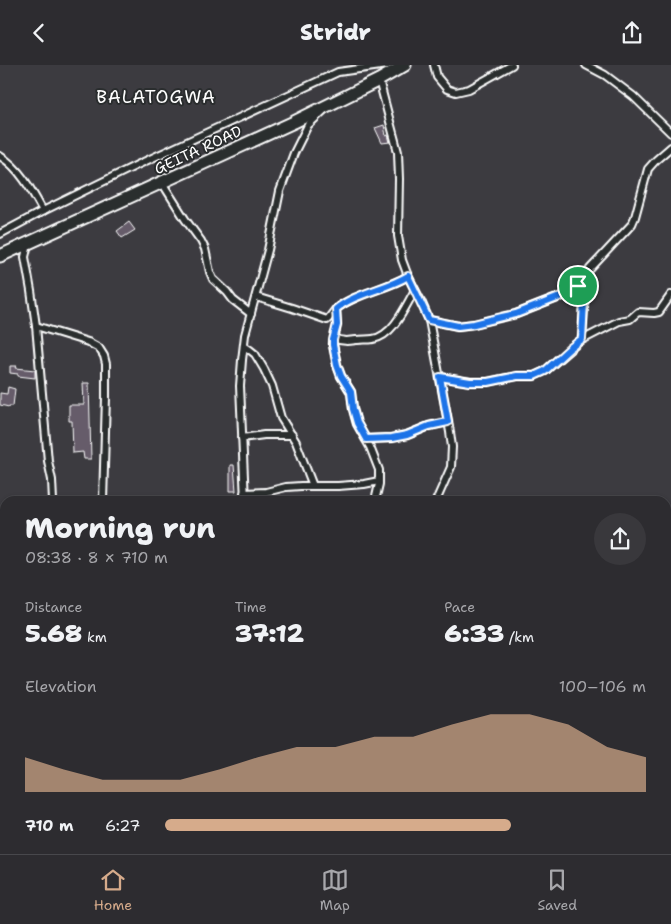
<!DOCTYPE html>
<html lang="en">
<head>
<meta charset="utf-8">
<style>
  :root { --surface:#2d2c30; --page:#39383c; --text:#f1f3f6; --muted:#a7a7ab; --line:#48484c; --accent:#d6ab8b }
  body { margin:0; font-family:"Shantell Sans",sans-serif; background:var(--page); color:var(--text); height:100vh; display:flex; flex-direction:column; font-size:19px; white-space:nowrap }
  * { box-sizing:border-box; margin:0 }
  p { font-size:16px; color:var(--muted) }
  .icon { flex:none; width:28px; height:28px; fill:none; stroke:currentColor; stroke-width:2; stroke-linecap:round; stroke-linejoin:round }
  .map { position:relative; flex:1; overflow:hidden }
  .drawer { position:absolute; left:0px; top:431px; width:671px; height:359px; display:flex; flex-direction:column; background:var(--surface); border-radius:15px 15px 0 0; box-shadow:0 1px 4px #0004,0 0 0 1px var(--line) }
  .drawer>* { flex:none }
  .pin { position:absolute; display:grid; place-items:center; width:42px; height:42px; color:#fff; margin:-21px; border:2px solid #fff; border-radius:50%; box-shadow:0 1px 5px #0007 }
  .round { display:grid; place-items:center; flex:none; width:52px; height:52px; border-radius:26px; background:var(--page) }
  .head { display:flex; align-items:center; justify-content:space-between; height:85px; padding:0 25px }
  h1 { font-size:28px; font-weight:800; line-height:38px }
  .figures { display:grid; grid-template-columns:repeat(3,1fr); gap:8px; height:85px; padding:5px 25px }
  .figures div { display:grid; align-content:center }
  .figures b { font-size:25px; font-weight:800 }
  .figures small { font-size:14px; font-weight:400 }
  .figures p { font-size:14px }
  .chart { height:140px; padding:10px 25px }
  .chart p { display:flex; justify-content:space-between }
  .chart svg { width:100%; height:90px; margin-top:5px; fill:var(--accent); opacity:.7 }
  ul { padding:0 25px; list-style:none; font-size:16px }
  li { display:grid; grid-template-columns:80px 60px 1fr; align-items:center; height:38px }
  li i { height:12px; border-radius:6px; background:var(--accent) }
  header { display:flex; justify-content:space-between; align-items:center; height:65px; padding:0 25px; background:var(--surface); font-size:22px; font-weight:800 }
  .menu { display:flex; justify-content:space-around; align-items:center; height:70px; border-top:1px solid var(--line); background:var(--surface); font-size:14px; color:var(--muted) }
  .menu a { display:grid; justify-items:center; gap:2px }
  .menu .active { color:var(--accent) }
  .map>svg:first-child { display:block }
</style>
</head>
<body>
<header><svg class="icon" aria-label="back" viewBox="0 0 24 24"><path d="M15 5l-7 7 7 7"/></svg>Stridr<svg class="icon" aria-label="share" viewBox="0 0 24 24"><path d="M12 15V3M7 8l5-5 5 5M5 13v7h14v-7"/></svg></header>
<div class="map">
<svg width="671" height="789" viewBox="0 0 671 789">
  <rect width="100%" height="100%" fill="#3c3b40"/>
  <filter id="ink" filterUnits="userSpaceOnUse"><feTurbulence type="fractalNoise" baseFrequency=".02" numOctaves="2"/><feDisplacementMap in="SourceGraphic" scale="10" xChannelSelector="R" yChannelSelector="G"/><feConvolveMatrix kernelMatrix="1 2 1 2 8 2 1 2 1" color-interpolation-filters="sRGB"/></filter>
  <g filter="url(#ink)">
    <g fill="#665c6b" stroke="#fff">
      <path d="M384 60 386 71 388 70 390 77 382 78 375 63Z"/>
      <path d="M129 157 135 165 122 173 117 166Z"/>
      <path d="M10 301H17L16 303 35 305V313L18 311V309L10 308Z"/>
      <path d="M83 318H89L91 394H84L83 387 73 388 72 356H69V340H84Z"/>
      <path d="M8 322 15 324 13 341H9V342L0 340V328L7 329Z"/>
      <path d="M230 400H234L236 426H230Z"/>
    </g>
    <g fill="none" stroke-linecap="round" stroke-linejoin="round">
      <g stroke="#fff" stroke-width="10">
        <g id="minor">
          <path d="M434 0 437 12 447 24 456 27 469 24 512 0"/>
          <path d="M586 0 605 10 633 31 671 68"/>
          <path d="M379 15 398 87 399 114 398 171 402 195 408 211 421 236 429 255 450 367 452 382 451 402 436 436"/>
          <path d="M0 91C20 103 32 126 43 146"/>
          <path d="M166 116 163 119 185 154 201 176 205 184 210 207 213 214 227 227 233 235 251 249"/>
          <path d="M0 169 43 146 137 100 338 7 388 0"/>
          <path d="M28 179 25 192 31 226 36 261 48 396 52 415 53 436"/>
          <path d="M578 221 584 237V242L582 274"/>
          <path d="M256 232 292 243 327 255C332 250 334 244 340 241 361 227 387 224 408 211"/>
          <path d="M336 244 337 260 333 280 337 300 341 311 351 327 353 344 357 359 370 382 379 405V419L375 436"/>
          <path d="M429 255 458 261 474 259 516 249 570 228 576 223 590 204 632 159 635 152 648 104 656 95 671 82"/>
          <path d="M36 261 88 277 99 283 104 291 106 299V332L103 436"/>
          <path d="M334 273C342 277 349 276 357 275 362 274 368 275 373 274 394 270 405 242 415 225"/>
          <path d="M244 281 250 285 255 289 264 304 272 321 281 353 296 377 313 421"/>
          <path d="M440 312 470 317H488L517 311H534L545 306 580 276 619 256 630 254 638 247 654 248 659 247 671 230"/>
          <path d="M242 373 264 370H292"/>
          <path d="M366 374 391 373 407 370 429 361 448 357"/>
          <path d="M244 428 266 427 286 422 301 421H338L364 419 379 416"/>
          <path d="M245 436 240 321 242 295 245 270 268 185 280 126 294 88 308 60 323 46"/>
          <path d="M666 698 671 706"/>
          <path d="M38 785 39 789"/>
          <path d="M228 789V785"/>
          <path d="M447 789V785"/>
        </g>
      </g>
      <g stroke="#fff" stroke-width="15">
        <path id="trunk" d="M0 191 294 57 379 15 405 0"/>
      </g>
      <use href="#minor" stroke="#2a2d2e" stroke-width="6"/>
      <use href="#trunk" stroke="#2a2d2e" stroke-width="11"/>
    </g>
  </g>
  <g fill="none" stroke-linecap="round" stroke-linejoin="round" filter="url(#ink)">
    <g stroke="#fff" stroke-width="10">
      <path id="route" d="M408 211 429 255 458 261 474 259 502 252 516 249 570 228 578 221 584 237 582 274 570 283 545 306 534 311H517L488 317H470L440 312 448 357 429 361 407 370 392 373 366 374 357 358 353 344 351 327 341 311 337 300 333 280V275L337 260 336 244C355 228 387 224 408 211Z"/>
    </g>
    <use href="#route" stroke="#1a73e8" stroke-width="6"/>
  </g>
  <g text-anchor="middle" stroke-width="4" stroke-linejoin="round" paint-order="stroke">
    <g font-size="15" fill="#fff" stroke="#2a2d2e">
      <text transform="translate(198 85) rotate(-25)" y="5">GEITA ROAD</text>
    </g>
    <g font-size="18" letter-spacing="1" fill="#fff" stroke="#2a2d2e">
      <text x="156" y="38">BALATOGWA</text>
    </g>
  </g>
</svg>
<div class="pin" style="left:578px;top:221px;background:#1e9e55"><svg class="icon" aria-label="arrive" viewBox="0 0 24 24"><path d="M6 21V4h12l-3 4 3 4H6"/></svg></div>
<section class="drawer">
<div class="head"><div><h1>Morning run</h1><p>08:38 · 8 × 710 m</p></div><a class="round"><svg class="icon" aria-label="share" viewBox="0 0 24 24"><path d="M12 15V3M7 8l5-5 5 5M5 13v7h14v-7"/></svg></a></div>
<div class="figures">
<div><p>Distance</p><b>5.68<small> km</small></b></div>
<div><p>Time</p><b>37:12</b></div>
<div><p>Pace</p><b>6:33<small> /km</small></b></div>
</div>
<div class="chart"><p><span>Elevation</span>100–106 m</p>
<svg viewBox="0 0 160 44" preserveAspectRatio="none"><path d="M0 44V27L10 33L20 38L30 38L40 38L50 33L60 27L70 22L80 22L90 17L100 17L110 11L120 6L130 6L140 11L150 22L160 27V44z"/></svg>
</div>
<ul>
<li><b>710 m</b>6:27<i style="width:72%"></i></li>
</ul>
</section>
</div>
<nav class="menu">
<a class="active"><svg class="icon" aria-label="home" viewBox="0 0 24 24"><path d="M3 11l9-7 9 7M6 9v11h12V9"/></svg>Home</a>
<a><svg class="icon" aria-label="map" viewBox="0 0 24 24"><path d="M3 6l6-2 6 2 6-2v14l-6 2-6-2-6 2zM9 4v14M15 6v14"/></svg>Map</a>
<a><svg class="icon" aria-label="saved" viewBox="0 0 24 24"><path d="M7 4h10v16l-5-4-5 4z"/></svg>Saved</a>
</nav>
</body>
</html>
